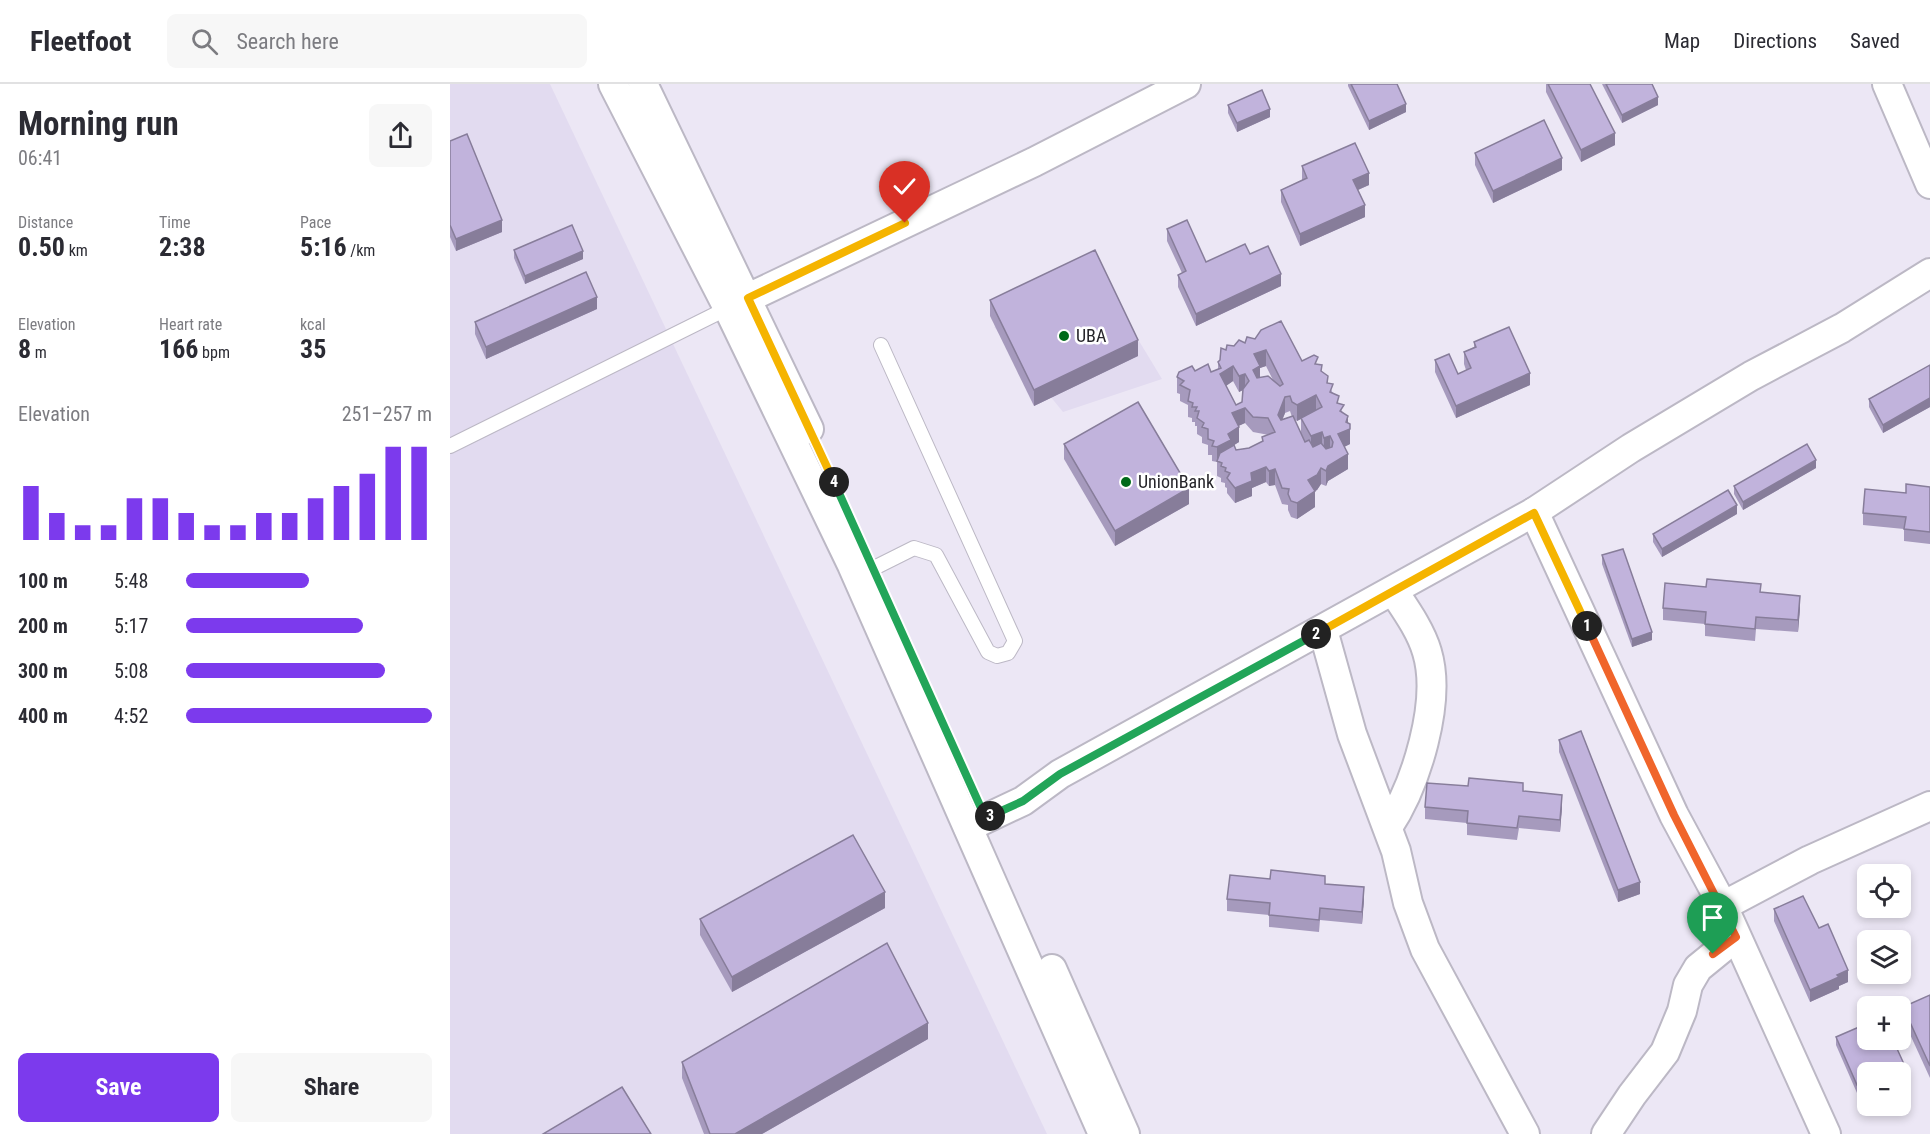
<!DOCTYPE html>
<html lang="en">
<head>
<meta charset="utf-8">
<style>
  :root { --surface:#fff; --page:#f7f7f7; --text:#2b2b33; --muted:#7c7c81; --line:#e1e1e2; --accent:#7c3aed }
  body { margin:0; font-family:"Roboto Condensed",sans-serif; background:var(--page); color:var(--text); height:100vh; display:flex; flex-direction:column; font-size:22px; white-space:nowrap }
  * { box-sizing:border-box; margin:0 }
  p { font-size:20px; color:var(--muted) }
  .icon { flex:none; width:33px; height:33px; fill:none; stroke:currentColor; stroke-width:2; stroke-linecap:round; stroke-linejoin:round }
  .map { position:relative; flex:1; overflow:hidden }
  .details { display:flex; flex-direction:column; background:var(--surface); width:450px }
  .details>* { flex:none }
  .buttons { position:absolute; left:1407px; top:780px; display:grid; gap:12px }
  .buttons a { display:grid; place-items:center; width:54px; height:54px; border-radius:9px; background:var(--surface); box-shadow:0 3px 9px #0003; font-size:30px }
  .pin { position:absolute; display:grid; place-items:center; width:51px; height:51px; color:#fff; margin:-62px -26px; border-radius:50% 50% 50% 0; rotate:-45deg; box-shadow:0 0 6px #0007 }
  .pin .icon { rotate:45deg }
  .km { position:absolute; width:30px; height:30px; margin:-15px; border-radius:50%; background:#222; color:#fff; font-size:16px; line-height:30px; text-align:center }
  .round { display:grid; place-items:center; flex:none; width:63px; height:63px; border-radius:9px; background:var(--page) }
  .summary { display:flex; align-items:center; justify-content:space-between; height:102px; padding:0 18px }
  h1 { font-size:33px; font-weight:700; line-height:45px }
  .stats { display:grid; grid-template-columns:repeat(3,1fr); gap:9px; height:102px; padding:6px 18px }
  .stats div { display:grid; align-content:center }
  .stats b { font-size:26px; font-weight:700 }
  .stats small { font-size:16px; font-weight:400 }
  .stats p { font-size:16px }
  .chart { height:168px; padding:12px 18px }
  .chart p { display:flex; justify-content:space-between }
  .chart svg { width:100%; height:108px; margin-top:6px; stroke:var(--accent); stroke-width:6 }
  .cta { display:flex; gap:12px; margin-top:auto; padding:12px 18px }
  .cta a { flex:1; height:69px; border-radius:9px; background:var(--accent); color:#fff; font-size:24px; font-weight:700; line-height:69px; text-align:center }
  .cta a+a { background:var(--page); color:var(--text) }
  ul { padding:0 18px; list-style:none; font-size:20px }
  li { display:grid; grid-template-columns:96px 72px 1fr; align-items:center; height:45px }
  li i { height:15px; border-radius:8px; background:var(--accent) }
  header { display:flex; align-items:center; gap:36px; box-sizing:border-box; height:84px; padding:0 30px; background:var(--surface); border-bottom:2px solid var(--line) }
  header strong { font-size:28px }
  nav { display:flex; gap:33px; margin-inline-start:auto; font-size:21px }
  .search { width:420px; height:54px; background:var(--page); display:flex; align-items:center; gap:15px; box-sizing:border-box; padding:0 21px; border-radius:9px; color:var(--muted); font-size:22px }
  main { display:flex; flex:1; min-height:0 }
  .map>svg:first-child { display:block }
</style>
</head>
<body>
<header>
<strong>Fleetfoot</strong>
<div class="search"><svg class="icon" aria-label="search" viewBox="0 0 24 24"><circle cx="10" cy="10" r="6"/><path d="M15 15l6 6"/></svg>Search here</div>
<nav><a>Map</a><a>Directions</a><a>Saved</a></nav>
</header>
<main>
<section class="details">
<div class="summary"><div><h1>Morning run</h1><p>06:41</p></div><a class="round"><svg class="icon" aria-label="share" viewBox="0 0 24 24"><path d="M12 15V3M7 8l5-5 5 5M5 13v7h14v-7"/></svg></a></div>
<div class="stats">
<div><p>Distance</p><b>0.50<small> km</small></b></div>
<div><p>Time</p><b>2:38</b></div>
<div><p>Pace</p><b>5:16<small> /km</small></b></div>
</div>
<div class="stats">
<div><p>Elevation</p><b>8<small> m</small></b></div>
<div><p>Heart rate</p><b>166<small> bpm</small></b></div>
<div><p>kcal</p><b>35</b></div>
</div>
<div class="chart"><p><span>Elevation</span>251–257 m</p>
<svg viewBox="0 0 160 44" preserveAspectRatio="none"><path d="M5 44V22M15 44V33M25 44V38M35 44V38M45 44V27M55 44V27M65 44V33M75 44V38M85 44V38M95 44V33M105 44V33M115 44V27M125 44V22M135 44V17M145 44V6M155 44V6"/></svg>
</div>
<ul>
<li><b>100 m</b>5:48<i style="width:50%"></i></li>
<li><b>200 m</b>5:17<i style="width:72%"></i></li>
<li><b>300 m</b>5:08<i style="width:81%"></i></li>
<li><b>400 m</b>4:52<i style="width:100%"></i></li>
</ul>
<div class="cta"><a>Save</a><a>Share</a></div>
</section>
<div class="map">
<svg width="1480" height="1050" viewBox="0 0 1480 1050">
  <rect width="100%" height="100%" fill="#ece7f5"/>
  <g fill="#e2dbf0">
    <path d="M0 0H100L597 1050H0Z"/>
    <path d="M651 194 712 295 613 328 544 243Z"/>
  </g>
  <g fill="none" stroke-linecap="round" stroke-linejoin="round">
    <g stroke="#bcb8c5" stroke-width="16">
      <g id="service">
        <path d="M0 362 278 224"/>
        <path d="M424 484 464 464 486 471 538 568 547 572 558 569 565 557 431 261"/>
      </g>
    </g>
    <g stroke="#bcb8c5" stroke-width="32">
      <g id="minor">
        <path d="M163 0 278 224 402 481 653 1050"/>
        <path d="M193 0 359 345"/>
        <path d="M1437 0 1480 100"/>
        <path d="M298 214 584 78 736 0"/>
        <path d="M1084 428 1224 731 1273 822 1376 1050"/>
        <path d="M873 546 902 650 946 767 958 819 975 865 1075 1050"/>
        <path d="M518 743 573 717 610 690 1084 428 1181 364 1301 292 1392 244 1480 189"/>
        <path d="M938 743C966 701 992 618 977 568 971 547 956 526 944 508"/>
        <path d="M1273 822 1360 776 1480 722"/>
        <path d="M602 885 675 1050"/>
        <path d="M1156 1050 1182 1011 1215 968 1232 927 1238 901 1248 884 1286 853"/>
      </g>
    </g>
    <use href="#service" stroke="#fff" stroke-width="14"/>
    <use href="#minor" stroke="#fff" stroke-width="28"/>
  </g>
  <g fill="#a69abd" fill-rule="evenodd">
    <path d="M898 0H947L956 28 919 46 898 2Z"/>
    <path d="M1096 0H1140L1165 61 1131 78 1096 8Z"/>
    <path d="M1152 0H1202L1208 21 1172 39Z"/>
    <path d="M778 21 820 33 787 48 778 29Z"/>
    <path d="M0 57 52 148 6 167 0 153Z"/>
    <path d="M1025 69 1112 86 1043 119 1025 81Z"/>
    <path d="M852 82 919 101 908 106 915 133 850 162 831 118V106L852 96Z"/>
    <path d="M717 145 756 178 800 170 831 202 746 242 728 203V191L732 189 717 157Z"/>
    <path d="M64 166 133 175 75 200 64 174Z"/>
    <path d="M540 216 688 272 584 322 540 232Z"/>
    <path d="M147 225 36 275 25 250V238Z"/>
    <path d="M1024 258 1080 301 1006 334 985 288V276L1008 290 1016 286 1014 280V268L1024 263Z"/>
    <path d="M795 259 852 277 868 280 898 339 900 355V360L894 363 898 385 878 397 876 402 871 400 867 406 865 407V423L847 435 841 433 838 426V421L832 420 825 401 819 402 816 398 802 404V412L785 419 777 409V404L775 403V399L771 398V394L767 392V378L762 377V371H758V361L752 359V353L747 350V342H745V338H742V334L738 333V321L730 317V310L727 309V293L745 287 761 288 768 285V278L770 276 776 266ZM816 282 823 296 810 294V284ZM783 297 789 308 793 306 792 318 786 321 776 302ZM840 327 842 333 832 336 835 329ZM844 335 847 337 851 335V349ZM795 339 803 348 819 351 812 353V358L799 364 786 366 784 361 789 358 788 342Z"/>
    <path d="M1480 281V323L1433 349 1419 323V315Z"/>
    <path d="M614 360 739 420 665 462 614 375Z"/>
    <path d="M1366 384 1293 426 1284 410V402Z"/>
    <path d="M1480 403V460L1454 457V445L1413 441V429L1456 409Z"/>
    <path d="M1287 430 1212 473 1203 458V450Z"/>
    <path d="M1152 471 1202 556 1182 563 1152 480Z"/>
    <path d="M1311 508 1350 524 1348 548 1306 545 1305 557 1255 552V540L1213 536V524Z"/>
    <path d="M1109 656 1190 810 1168 818 1109 668Z"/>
    <path d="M1073 707 1112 723 1110 748 1069 744 1067 756 1017 751V739L975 735V723Z"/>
    <path d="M875 800 914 815 912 840 870 836 869 848 819 843V831L777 827V815Z"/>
    <path d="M435 824 282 908 250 851V835Z"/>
    <path d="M1324 825 1369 844 1398 898 1389 902V905L1360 918 1324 837Z"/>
    <path d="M1480 911V994L1453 935V923Z"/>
    <path d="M1386 953 1416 960 1421 958 1419 956H1443L1454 989 1450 990V988H1418V1005L1407 1009 1386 961Z"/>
    <path d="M478 955 312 1050H254L232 994V978Z"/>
  </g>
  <g fill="#877d9a">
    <path d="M1208 13V21L1172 39V31Z"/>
    <path d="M956 20V28L919 46V37Z"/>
    <path d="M820 25V33L787 48V39Z"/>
    <path d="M1165 49V61L1131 78V66Z"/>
    <path d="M1112 74V86L1043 119V107Z"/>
    <path d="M919 89V101L903 108V96Z"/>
    <path d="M915 121V133L850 162V150Z"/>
    <path d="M52 136V148L6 167V155Z"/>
    <path d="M133 167V175L75 200V192Z"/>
    <path d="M831 190V202L746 242V230Z"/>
    <path d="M147 213V225L36 275V263Z"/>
    <path d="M688 256V272L584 322V306Z"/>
    <path d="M816 266V282L810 284V297L803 302V286L804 270Z"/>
    <path d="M783 282V297L770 306V290Z"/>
    <path d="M1080 289V301L1006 334V322Z"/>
    <path d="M795 290V305L789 308V292Z"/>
    <path d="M866 311V327L847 337V321Z"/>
    <path d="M835 313V329L828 347V331Z"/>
    <path d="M1480 314V323L1433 349V341Z"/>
    <path d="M795 324V339L782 345V329Z"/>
    <path d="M898 332V345L900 340V360L888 366V350L896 338Z"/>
    <path d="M789 343V358L781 363 767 377V378V363L778 350Z"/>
    <path d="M872 348V364L861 368V352Z"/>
    <path d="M880 352V368L874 369V354Z"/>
    <path d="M898 370V385L878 397 876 402V387L878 382Z"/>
    <path d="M1366 376V384L1293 426V418Z"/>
    <path d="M816 383V398L802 404V412L785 419V404L801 389Z"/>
    <path d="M871 384V400L867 406 865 407V423L847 435V419L858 396Z"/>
    <path d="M825 385V401L819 402V387Z"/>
    <path d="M739 404V420L665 462V447Z"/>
    <path d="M1287 421V430L1212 473V465Z"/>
    <path d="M1350 512V524L1348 548V536Z"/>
    <path d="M1202 548V556L1182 563V555Z"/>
    <path d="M1112 711V723L1110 748V736Z"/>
    <path d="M1190 798V810L1168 818V806Z"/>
    <path d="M914 803V815L912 840V828Z"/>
    <path d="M435 808V824L282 908V893Z"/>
    <path d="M1398 886V898L1389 902V905L1360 918V906L1387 891Z"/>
    <path d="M478 939V955L312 1050H285Z"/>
    <path d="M1454 980V989L1450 990V988H1436Z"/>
    <path d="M1418 997V1005L1407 1009V1001Z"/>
  </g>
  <g fill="#c1b3dc" stroke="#877d9a" stroke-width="1.5" fill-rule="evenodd">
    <path d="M901 0H947L956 20 919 37Z"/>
    <path d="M1098 0H1140L1165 49 1131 66Z"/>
    <path d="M1156 0H1202L1208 13 1172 31Z"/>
    <path d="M812 6 820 25 787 39 778 21Z"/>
    <path d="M1094 36 1112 74 1043 107 1025 69Z"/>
    <path d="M17 50 52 136 6 155 0 141V57Z"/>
    <path d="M905 59 919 89 903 96 915 121 850 150 831 106 857 94 852 82Z"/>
    <path d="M737 136 756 178 795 160 800 170 818 162 831 190 746 230 728 191 736 187 717 145Z"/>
    <path d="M122 141 133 167 75 192 64 166Z"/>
    <path d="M645 166 688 256 584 306 540 216Z"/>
    <path d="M136 188 147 213 36 263 25 238Z"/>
    <path d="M831 237 852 277 864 271 868 273 865 280 872 281 871 287 878 292 877 299 883 300 880 308 889 312 887 319 894 321 890 327 898 332 896 338 900 340V345L888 350 898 370 878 382 876 387 871 384 867 391 858 396 865 407 847 419 841 417 838 410 839 405 832 404 825 385 819 387 816 383 801 389 802 397 785 404 777 394 780 389 775 387 776 384 771 382 772 379 767 377 770 369 784 361 786 366 799 364 813 357 812 353 825 348 818 334 803 333 795 324 782 329 789 343 778 350 781 356 767 363 762 362 764 357 758 355V345L752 343 754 339 747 334 749 327H745L747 323H742L743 319 738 317 740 306 730 301 734 297 727 293 729 288 742 282 745 287 758 280 761 288 771 284 768 278 770 276 771 264 776 266 777 261 784 262 789 256 795 259 797 253 805 255 811 246ZM816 266 833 300 830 302 818 292 807 294 803 286 810 282 804 270ZM783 282 789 292 795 290 799 297 793 305 792 318 786 321 770 290ZM866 311 872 323 851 334 861 352 872 348 874 354 880 352 883 358 882 363 876 365 871 359 863 363 859 356 855 358 843 332 831 336 828 331 835 313 840 312 842 318 847 321Z"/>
    <path d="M1059 243 1080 289 1006 322 985 276 999 270 1008 290 1021 284 1014 268 1026 263 1024 258Z"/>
    <path d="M1480 281V314L1433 341 1419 315Z"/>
    <path d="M688 318 739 404 665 447 614 360Z"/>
    <path d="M1357 360 1366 376 1293 418 1284 402Z"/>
    <path d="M1456 400 1480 403V448L1454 445 1456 433 1413 429 1415 405 1456 409Z"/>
    <path d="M1278 406 1287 421 1212 465 1203 450Z"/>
    <path d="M1173 465 1202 548 1182 555 1152 471Z"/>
    <path d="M1257 495 1311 500 1310 508 1350 512 1348 536 1306 533 1305 545 1255 540 1256 528 1213 524 1215 499 1256 503Z"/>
    <path d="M1131 647 1190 798 1168 806 1109 656Z"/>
    <path d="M1019 694 1073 699V707L1112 711 1110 736 1069 732 1067 744 1017 739 1018 727 975 723 977 699 1018 702Z"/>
    <path d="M403 751 435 808 282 893 250 835Z"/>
    <path d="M821 786 875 792V800L914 803 912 828 870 824 869 836 819 831 820 819 777 815 780 791 820 795Z"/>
    <path d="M1353 812 1369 844 1378 840 1398 886 1387 891 1389 893 1360 906 1324 825Z"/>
    <path d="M437 859 478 939 285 1050H260L232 978Z"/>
    <path d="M1480 911V982L1453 923Z"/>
    <path d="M1409 943 1416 960 1424 957 1423 956H1443L1454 980 1436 988H1418V997L1407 1001 1386 953Z"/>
    <path d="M172 1003 201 1050H93Z"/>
  </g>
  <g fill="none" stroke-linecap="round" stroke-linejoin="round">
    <g stroke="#fff" stroke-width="12">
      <path id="split-1" d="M1137 542 1224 731 1286 853 1263 870"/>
    </g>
    <g stroke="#fff" stroke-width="12">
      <path id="split-2" d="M866 550 1084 429 1137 542"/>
    </g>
    <g stroke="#fff" stroke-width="12">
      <path id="split-3" d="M540 732 573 717 610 690 866 550"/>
    </g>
    <g stroke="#fff" stroke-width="12">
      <path id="split-4" d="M384 398 536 735 540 732"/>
    </g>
    <g stroke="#fff" stroke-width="12">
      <path id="split-5" d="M384 398 298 214 455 139"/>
    </g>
    <use href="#split-1" stroke="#f0652b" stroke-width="8"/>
    <use href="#split-2" stroke="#f5b400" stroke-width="8"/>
    <use href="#split-3" stroke="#22a559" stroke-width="8"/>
    <use href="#split-4" stroke="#22a559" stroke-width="8"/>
    <use href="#split-5" stroke="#f5b400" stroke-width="8"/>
  </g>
  <g fill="#006a19" stroke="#fff" stroke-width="2">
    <circle cx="614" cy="252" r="6"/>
    <circle cx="676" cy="398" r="6"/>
  </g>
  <g text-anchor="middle" stroke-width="5" stroke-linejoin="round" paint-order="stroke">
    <g font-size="18" fill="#26252a" stroke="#fff" text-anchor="start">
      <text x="626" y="258">UBA</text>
      <text x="688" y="404">UnionBank</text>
    </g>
  </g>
</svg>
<div class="buttons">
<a><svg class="icon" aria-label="locate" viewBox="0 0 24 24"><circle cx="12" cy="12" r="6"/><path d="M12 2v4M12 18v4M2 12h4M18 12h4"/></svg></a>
<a><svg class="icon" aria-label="layers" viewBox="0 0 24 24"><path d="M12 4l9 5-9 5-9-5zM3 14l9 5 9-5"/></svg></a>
<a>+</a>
<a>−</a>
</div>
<div class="pin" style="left:1263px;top:870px;background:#1e9e55"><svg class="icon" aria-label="arrive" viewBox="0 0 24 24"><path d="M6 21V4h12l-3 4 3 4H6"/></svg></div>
<div class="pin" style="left:455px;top:139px;background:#d93025"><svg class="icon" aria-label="check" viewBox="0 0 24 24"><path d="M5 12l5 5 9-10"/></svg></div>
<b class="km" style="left:1137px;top:542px">1</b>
<b class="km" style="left:866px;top:550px">2</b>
<b class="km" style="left:540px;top:732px">3</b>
<b class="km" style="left:384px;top:398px">4</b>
</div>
</main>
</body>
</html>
